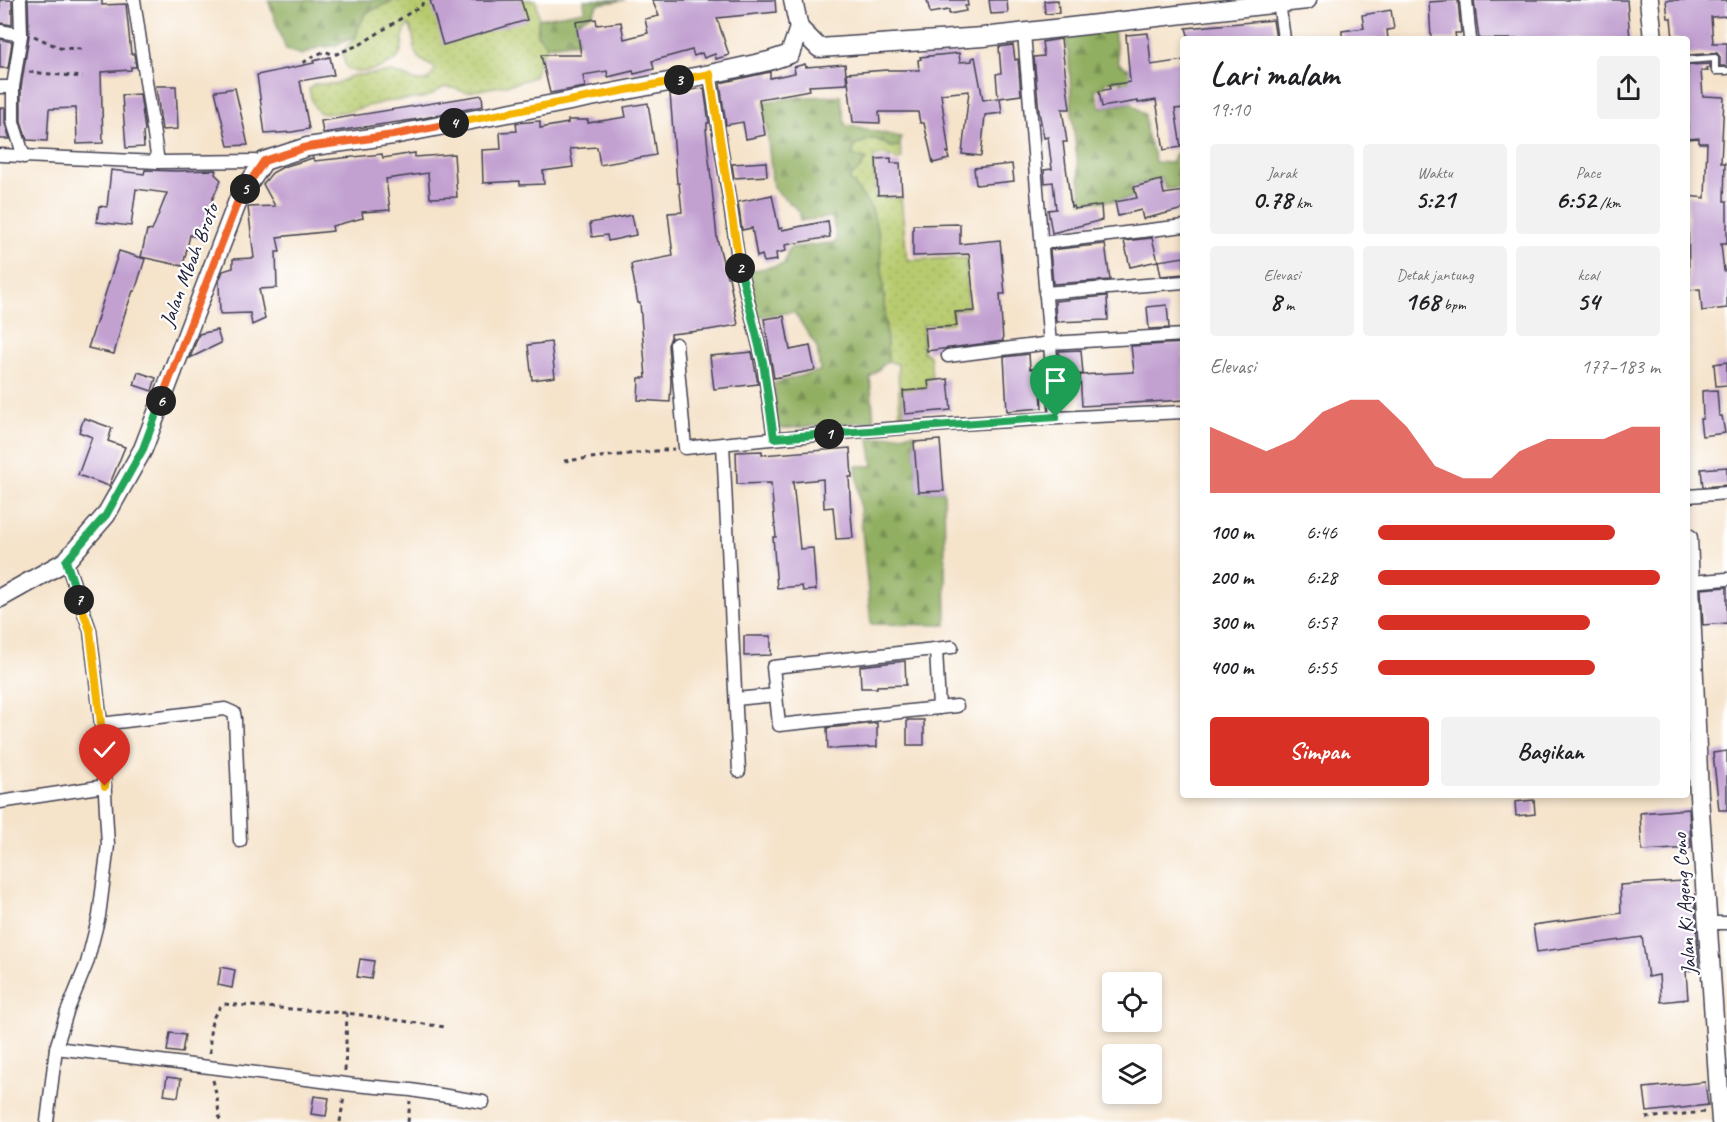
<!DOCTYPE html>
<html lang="id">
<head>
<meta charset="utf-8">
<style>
  :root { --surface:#fff; --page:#f2f2f2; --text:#202124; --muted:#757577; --accent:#d93025 }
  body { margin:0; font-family:Caveat,sans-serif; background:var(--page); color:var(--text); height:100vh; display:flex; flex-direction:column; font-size:22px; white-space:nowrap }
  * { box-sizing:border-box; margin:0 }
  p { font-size:20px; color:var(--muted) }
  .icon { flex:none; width:33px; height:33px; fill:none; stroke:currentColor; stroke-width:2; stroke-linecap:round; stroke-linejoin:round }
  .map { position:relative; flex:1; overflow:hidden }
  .sheet { position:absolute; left:1180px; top:36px; width:510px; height:762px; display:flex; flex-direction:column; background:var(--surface); border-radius:6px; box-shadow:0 3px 9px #0003 }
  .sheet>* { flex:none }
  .buttons { position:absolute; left:1102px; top:972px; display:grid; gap:12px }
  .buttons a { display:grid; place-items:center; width:60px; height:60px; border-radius:6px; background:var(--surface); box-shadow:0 3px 9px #0003; font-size:30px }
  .pin { position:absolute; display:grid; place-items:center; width:51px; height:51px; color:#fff; margin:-62px -26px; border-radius:50% 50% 50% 0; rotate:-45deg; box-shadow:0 0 6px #0007 }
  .pin .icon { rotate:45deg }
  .km { position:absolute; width:30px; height:30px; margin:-15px; border-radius:50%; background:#222; color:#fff; font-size:16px; line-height:30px; text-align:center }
  .round { display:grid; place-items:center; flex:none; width:63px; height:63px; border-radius:6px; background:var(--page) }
  .summary { display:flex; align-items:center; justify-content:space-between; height:102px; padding:0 30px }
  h1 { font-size:33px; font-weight:700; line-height:45px }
  .metrics { display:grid; grid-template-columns:repeat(3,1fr); gap:9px; height:102px; padding:6px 30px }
  .metrics div { display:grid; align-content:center; border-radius:6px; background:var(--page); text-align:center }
  .metrics b { font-size:26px; font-weight:700 }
  .metrics small { font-size:16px; font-weight:400 }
  .metrics p { font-size:16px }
  .chart { height:168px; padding:12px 30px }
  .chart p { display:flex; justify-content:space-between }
  .chart svg { width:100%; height:108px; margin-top:6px; fill:var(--accent); opacity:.7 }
  .action { display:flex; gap:12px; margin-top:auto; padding:12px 30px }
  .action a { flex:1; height:69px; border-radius:6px; background:var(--accent); color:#fff; font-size:24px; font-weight:700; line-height:69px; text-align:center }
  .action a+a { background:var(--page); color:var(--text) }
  ul { padding:0 30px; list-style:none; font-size:20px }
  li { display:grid; grid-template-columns:96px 72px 1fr; align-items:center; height:45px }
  li i { height:15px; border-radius:8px; background:var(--accent) }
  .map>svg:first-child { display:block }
</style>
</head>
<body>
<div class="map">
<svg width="1727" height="1122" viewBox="0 0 1727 1122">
  <defs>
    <pattern id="grass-dots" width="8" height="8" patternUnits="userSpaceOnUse" patternTransform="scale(1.5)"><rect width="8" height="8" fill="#b7cb6e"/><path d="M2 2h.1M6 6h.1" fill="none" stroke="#9dae60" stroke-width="1.8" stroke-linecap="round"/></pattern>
    <pattern id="forest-firs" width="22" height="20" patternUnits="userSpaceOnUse" patternTransform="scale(1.5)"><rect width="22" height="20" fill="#91af61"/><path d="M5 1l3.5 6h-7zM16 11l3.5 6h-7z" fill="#768e51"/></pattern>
  </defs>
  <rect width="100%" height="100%" fill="#fff"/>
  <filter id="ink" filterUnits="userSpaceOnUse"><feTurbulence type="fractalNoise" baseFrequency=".0167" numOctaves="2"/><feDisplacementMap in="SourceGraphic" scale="12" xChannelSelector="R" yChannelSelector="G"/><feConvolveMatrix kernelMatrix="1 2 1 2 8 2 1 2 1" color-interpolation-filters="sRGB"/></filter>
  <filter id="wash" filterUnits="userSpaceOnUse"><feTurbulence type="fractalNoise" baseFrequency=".008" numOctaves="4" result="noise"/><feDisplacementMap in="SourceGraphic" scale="24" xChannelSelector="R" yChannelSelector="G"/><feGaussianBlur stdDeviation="1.35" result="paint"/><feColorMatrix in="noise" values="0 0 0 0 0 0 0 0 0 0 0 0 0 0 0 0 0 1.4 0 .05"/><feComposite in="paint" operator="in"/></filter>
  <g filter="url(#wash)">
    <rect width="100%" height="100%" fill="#f5e3ca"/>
    <g fill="url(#grass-dots)" stroke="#6c7654" stroke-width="1.5">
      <path d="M395 0H536L539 19 537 34 548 46 541 55 534 77 516 83 468 92C460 92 455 87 446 87 439 88 433 96 426 97 411 101 395 99 380 103 368 106 332 117 321 113 313 109 311 97 309 89L315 84H336L351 76 392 72 417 81H427L436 69C431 65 423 62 419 58 410 49 417 36 409 25 400 33 405 45 399 56 392 66 354 80 346 66 344 63 344 56 342 52L356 37 358 28 366 13Z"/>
      <path d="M874 138 891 147 900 146 902 159 897 160C890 155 882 154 874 157L875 197 901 198 907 260 966 258 968 308 953 310V323L923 325V352L930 356 932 378 926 380 927 388 902 389 904 419H900L898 364 888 361 880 240 856 189 849 178 861 168 865 159 852 155 855 145Z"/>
    </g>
    <g fill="url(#forest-firs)" stroke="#5a684e" stroke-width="1.5">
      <path d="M268 0H395L366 13 358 28 356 37 333 46 319 47 302 55 286 50Z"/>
      <path d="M584 0H625L598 4 592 14 576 22 579 42 548 46 537 34 539 19 585 11Z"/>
      <path d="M1114 30 1119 64 1133 71 1140 79 1123 85 1119 80 1104 83 1105 87 1095 89 1100 108 1131 103 1145 115 1147 137 1154 153 1155 162 1171 163 1176 154 1183 152V188L1166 189 1161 178 1133 186V197L1119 201 1082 202 1072 114 1069 60 1065 34Z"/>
      <path d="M841 96 845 125 901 137 900 146 891 147 874 138 855 145 852 155 866 159 861 168 849 178 872 209 880 240 888 361 870 377 874 421 777 429 774 383 820 371 817 347 794 312 756 317 746 272 784 264 789 248 837 242 832 217 800 221V212L773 188 764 102 798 97Z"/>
      <path d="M914 433 918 492 944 491 946 625 871 624 856 466H873L869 439Z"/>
    </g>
    <g id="blocks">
      <g fill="#c2a1d1">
        <path d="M0 0H12V25L0 23Z"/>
        <path d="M28 0H102V5L126 4 131 54H134L136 67H131V70L101 72 103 143 77 144 76 108 49 109 47 141 27 140 21 121V88L29 36Z"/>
        <path d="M430 0H521L527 20 443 45Z"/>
        <path d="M652 0H775L776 12 717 18 729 55 716 59 715 54 704 58 702 53 694 56 692 50 652 61 654 69 634 74 633 71 608 77 607 71 583 75 585 87 550 93 541 55H581L576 22 596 19 597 25 621 22 624 39 648 33 645 19 659 16Z"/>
        <path d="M927 0H967L968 6H965L966 11 949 14V10L930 13Z"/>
        <path d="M989 0H1007L1008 13 991 14Z"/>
        <path d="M1058 0 1059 13 1045 14 1044 1Z"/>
        <path d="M1458 0 1461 33H1455L1456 39H1431L1429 2Z"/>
        <path d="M1474 0H1627L1630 39H1479Z"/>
        <path d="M1666 0H1727V16L1711 17 1713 43H1727V66H1720V57L1717 53 1688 55V39H1673L1671 18H1668Z"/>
        <path d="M1391 10 1394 29 1387 30 1388 39H1342V31L1364 28 1362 15Z"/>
        <path d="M1273 20 1276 39H1189L1186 28Z"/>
        <path d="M1148 33 1151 65 1184 60V108L1175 109 1181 147 1164 150 1156 100 1138 103V101L1102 107 1099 91 1110 89 1109 85 1130 82 1126 35Z"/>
        <path d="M0 39 12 42 8 68H0Z"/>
        <path d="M1061 39 1070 109H1062L1067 142H1063L1071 207 1074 206 1075 209 1101 205 1102 220 1052 233 1048 210 1056 209 1053 182 1045 183 1044 170 1052 169 1048 137 1044 138 1039 112 1034 57 1044 56 1042 42Z"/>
        <path d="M1013 45 1015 60 1018 59 1021 95 1000 98 1002 113 985 115 981 156 962 154 969 91 941 94 949 153 947 152 949 159 933 163 924 123H920L918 112H879L880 123 853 122 847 73 887 70H919L918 60 921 59 920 57 959 53 960 62 972 61V58L975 57 983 100 998 98 996 74 1001 73 999 47Z"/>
        <path d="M330 57 334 75 300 81 309 129 292 132 265 134 257 75 314 63 313 61Z"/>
        <path d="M805 64 806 67 845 64 847 84 809 86 810 90 759 99 765 135 746 139 743 122 726 125 720 83 770 72V78L795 73 794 67Z"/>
        <path d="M1710 64V68H1707L1708 71H1701L1703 96 1724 97 1721 163H1725L1724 201H1727V244H1721L1724 271 1727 270V308L1702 311 1700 289 1689 290 1688 196 1705 198 1707 143H1699V138L1688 139V65Z"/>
        <path d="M156 86H176L178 129 162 130Z"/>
        <path d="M235 88 248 145 228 146 215 91Z"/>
        <path d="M704 88 709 123H707V129H706L717 238 727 277H729L738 325 708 330 671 334V337L668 345 671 380 670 402 638 400 639 378H646L640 303H638L631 264 673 256 668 213 682 212 679 183H677L670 93Z"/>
        <path d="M140 94 145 131 143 132 144 147 126 148 122 95Z"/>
        <path d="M482 95 483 106 419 119 323 133 321 121Z"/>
        <path d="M648 103 656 155 600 165 597 147 570 149 573 167 543 171 544 184 520 185V181L483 183 482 150 501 149 500 132 517 131 516 123 540 121V128L568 123V120H588V123L626 117 624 107Z"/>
        <path d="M0 108H5V124L10 139H0Z"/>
        <path d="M415 153V157L454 154 457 197 430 198 428 173 386 179 390 210 362 212 363 218 332 226 333 231 277 237 280 252H276L277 288 259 289 265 319 252 325 250 313 220 314 219 281 223 271 233 268V259L254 258 248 207 275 206 263 184 272 173 283 167 313 158 314 161 382 154 383 158Z"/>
        <path d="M891 158V163H900L902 194 878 195 876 159Z"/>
        <path d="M766 162 767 176 734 178 732 164Z"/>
        <path d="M1012 164 1014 181 976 185 974 168Z"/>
        <path d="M111 170 144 174 145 170 176 171 216 170 215 174 221 180 209 207 212 208 202 239 190 235 183 266 141 257 147 230 152 231 167 193 136 189 131 226 97 222 99 206 107 207Z"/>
        <path d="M1161 180 1164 194 1184 191V209L1143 219 1141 210 1118 216 1115 202 1137 198 1134 187Z"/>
        <path d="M772 195 779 229 782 228V230L828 221 830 237 785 245 786 251 776 253 777 260 764 262 762 255 757 257 752 228 742 230 738 202Z"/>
        <path d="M632 215 636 235 608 241 607 235 592 237 590 223Z"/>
        <path d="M960 224V244L1000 240 1005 294H1000L1003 341 927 351 925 328 957 326 955 312 975 311 969 254 913 256V225Z"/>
        <path d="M1152 238 1158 261 1130 267 1124 241Z"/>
        <path d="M1105 244 1110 280 1053 284 1050 250Z"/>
        <path d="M119 251 145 259 135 291H133L124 316 114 354 88 348Z"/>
        <path d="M1184 257V274L1161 276 1158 261Z"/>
        <path d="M1107 296 1108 320 1056 322 1055 301Z"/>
        <path d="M1167 305 1169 328 1149 329 1147 307Z"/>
        <path d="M784 316 790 350 810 346 815 370 774 378 764 319Z"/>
        <path d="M217 330 221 343 190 358 199 334Z"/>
        <path d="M551 342 555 377 532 380 528 345Z"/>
        <path d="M1184 343V400L1082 406 1080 375 1134 372 1131 346Z"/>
        <path d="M1081 350 1083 374 1061 375 1059 351Z"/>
        <path d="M752 352 758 384 714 389 710 356Z"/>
        <path d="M1029 354 1030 369 1040 368 1042 408 1007 411 1004 357Z"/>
        <path d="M1727 362V385L1716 386 1714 364Z"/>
        <path d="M138 372 156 378 152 391 134 385Z"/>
        <path d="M948 379 951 410 905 414 903 391 929 389 928 381Z"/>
        <path d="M1717 390 1719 416H1722L1725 433 1702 436 1700 419H1703L1702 391Z"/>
        <path d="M84 418 112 428 108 441 125 447 109 486 78 475 92 437 79 432Z"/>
        <path d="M940 440 944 491 918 492 914 442Z"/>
        <path d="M850 448 852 477H849L851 514 853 538 836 539 833 507 824 508 823 479 793 482 800 549 813 548 816 590 803 591 802 586 777 588 773 537H776L771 483 737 484 736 452 762 451V455Z"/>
        <path d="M1727 467V485L1703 487 1701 469Z"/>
        <path d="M1727 587V623L1703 625 1701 589Z"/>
        <path d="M744 636H771V655L744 656Z"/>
        <path d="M905 661 906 685 877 686V688H861L860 666Z"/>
        <rect x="907" y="720" width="17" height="25"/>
        <path d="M877 723V747L828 749 827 728Z"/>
        <path d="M1727 751V810H1719L1713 753Z"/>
        <path d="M1534 800 1535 814 1516 816 1515 802Z"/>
        <path d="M1689 809 1691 848 1642 851 1640 813Z"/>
        <path d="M1683 881 1684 905 1695 903 1699 969 1686 971 1688 999 1661 1002 1659 975 1648 977 1642 937 1537 952 1533 925 1621 913 1620 885Z"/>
        <path d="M360 959 374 961 371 979 357 977Z"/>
        <path d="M221 967 235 970 232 988 218 985Z"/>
        <path d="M170 1033 185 1035 182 1053 167 1051Z"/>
        <path d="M167 1077 181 1079 178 1097 164 1095Z"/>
        <path d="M1705 1082 1708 1105 1647 1112 1644 1088Z"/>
        <path d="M314 1096 329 1098 326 1116 311 1114Z"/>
      </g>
    </g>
  </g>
  <g filter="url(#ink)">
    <use href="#blocks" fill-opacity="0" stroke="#423f50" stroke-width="1.5"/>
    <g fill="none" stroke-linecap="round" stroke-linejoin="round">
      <g stroke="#423f50" stroke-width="9">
        <path id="service" d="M1688 60 1715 58V71H1727"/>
      </g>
      <g stroke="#423f50" stroke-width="15">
        <g id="minor">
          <path d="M134 0 158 162"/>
          <path d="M1466 0 1470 39"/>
          <path d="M1279 2 1284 39"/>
          <path d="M0 31 21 35"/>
          <path d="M1024 33 1056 417"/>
          <path d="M710 74 739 264 763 362 774 438"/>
          <path d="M0 87H13V122L24 157"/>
          <path d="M13 87 21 35 20 0"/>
          <path d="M0 155 158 162 264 161"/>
          <path d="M1042 243 1184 226"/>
          <path d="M1045 293 1184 282"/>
          <path d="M676 344 685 448C850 429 1017 419 1184 412"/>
          <path d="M948 356 1051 343 1184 335"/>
          <path d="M723 444 739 771"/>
          <path d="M1688 496 1727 493"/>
          <path d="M1690 582 1727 579"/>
          <path d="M936 649 939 708"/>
          <path d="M776 695 779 725 957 706"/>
          <path d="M736 699 776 695 773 667 952 647"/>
          <path d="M101 724 225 709 234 713 235 719 240 841"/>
          <path d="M0 802 105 786"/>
          <path d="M1707 923H1727"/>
          <path d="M56 1048 354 1085 411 1090 483 1102"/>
          <path d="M47 1122 56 1048 67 1012 87 963 99 916 108 845 101 724 90 630 66 561"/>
        </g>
      </g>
      <g stroke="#423f50" stroke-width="21">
        <g id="secondary">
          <path d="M793 0 799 28"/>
          <path d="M1649 0 1653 39"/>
          <path d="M799 28 819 48 983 37 1307 0"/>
          <path d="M1688 538 1699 796 1721 1122"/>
          <path d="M0 598 66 561 106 515 143 449 239 198 264 161 307 147 393 135 710 74 769 61 790 54 799 28"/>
        </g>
      </g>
      <g stroke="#423f50" stroke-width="3" stroke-dasharray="4.5 4.5" stroke-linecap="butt">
        <path d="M34 36 60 48 81 49"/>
        <path d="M303 63 312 57 325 51 334 55 361 44 422 5 423 0"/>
        <path d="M29 72 83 77"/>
        <path d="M564 461 674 449"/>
        <path d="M210 1053C210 1033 208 1019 223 1004L347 1013 445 1027"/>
        <path d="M345 1071 347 1013"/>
        <path d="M213 1080 217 1098 220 1122"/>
        <path d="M1646 1118 1704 1112"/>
        <path d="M340 1122 344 1096"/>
        <path d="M408 1122 410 1101"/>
      </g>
      <use href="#service" stroke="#fff" stroke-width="6"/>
      <use href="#minor" stroke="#fff" stroke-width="12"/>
      <use href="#secondary" stroke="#fff" stroke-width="18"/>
    </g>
  </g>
  <g fill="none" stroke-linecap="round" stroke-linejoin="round" filter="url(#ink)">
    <g stroke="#fff" stroke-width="12">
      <path id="split-1" d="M829 434 1056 417"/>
    </g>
    <g stroke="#fff" stroke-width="12">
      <path id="split-2" d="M740 268 763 362 774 438 829 434"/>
    </g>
    <g stroke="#fff" stroke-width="12">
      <path id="split-3" d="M679 80 710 74 740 268"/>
    </g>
    <g stroke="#fff" stroke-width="12">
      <path id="split-4" d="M454 123 679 80"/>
    </g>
    <g stroke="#fff" stroke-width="12">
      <path id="split-5" d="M245 189 264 161 307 147 393 135 454 123"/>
    </g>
    <g stroke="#fff" stroke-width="12">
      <path id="split-6" d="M161 401 239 198 245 189"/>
    </g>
    <g stroke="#fff" stroke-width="12">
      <path id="split-7" d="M79 600 66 561 106 515 143 449 161 401"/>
    </g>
    <g stroke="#fff" stroke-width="12">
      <path id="split-8" d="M79 600 90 630 101 724 105 786"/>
    </g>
    <use href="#split-1" stroke="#22a559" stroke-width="8"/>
    <use href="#split-2" stroke="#22a559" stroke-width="8"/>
    <use href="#split-3" stroke="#f5b400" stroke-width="8"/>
    <use href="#split-4" stroke="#f5b400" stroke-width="8"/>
    <use href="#split-5" stroke="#f0652b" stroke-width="8"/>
    <use href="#split-6" stroke="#f0652b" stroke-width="8"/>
    <use href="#split-7" stroke="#22a559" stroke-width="8"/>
    <use href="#split-8" stroke="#f5b400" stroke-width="8"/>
  </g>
  <g text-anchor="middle" stroke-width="4.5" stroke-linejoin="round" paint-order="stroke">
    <g font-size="21" fill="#22223b" stroke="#fff">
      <text transform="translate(189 265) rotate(-69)" y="7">Jalan Mbah Broto</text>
      <text transform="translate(1684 904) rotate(-94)" y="7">Jalan Ki Ageng Cono</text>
    </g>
  </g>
</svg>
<div class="buttons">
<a><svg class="icon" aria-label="locate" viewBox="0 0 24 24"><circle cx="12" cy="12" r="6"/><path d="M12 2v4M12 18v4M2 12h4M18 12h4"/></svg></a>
<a><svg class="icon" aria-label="layers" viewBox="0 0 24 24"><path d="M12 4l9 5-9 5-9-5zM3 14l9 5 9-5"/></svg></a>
</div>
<div class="pin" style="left:1056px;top:417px;background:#1e9e55"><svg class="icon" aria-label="arrive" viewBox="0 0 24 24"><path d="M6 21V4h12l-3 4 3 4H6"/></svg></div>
<div class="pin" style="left:105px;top:786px;background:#d93025"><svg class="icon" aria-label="check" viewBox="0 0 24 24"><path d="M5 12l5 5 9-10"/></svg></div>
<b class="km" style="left:829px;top:434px">1</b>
<b class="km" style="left:740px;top:268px">2</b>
<b class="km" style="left:679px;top:80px">3</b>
<b class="km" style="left:454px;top:123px">4</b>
<b class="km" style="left:245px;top:189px">5</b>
<b class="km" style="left:161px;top:401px">6</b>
<b class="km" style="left:79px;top:600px">7</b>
<section class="sheet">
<div class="summary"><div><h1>Lari malam</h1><p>19:10</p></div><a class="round"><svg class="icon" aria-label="share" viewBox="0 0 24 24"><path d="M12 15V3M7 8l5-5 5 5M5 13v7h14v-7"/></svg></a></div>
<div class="metrics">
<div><p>Jarak</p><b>0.78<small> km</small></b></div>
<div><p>Waktu</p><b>5:21</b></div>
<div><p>Pace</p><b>6:52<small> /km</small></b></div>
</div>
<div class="metrics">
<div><p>Elevasi</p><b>8<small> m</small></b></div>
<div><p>Detak jantung</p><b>168<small> bpm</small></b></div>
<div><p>kcal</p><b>54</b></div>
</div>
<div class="chart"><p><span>Elevasi</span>177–183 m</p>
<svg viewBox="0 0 160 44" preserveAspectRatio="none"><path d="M0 44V17L10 22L20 27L30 22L40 11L50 6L60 6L70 17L80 33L90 38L100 38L110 27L120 22L130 22L140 22L150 17L160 17V44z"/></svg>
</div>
<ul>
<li><b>100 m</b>6:46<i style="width:84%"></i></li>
<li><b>200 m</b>6:28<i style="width:100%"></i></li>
<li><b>300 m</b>6:57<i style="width:75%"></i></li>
<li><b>400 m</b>6:55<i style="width:77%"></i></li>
</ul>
<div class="action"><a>Simpan</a><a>Bagikan</a></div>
</section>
</div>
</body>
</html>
